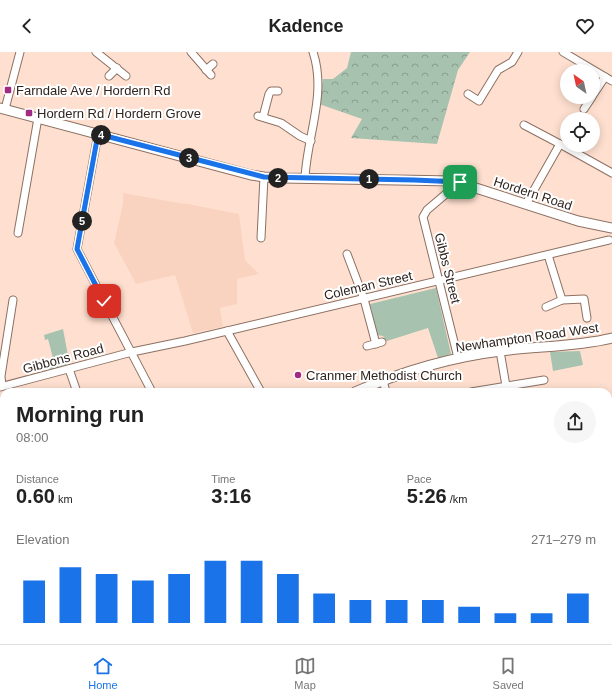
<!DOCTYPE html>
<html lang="en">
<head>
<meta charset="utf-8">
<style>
  :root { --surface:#fff; --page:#f6f6f6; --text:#222; --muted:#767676; --line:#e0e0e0; --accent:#1a73e8 }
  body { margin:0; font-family:Helvetica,sans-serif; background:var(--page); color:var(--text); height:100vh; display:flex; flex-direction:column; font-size:15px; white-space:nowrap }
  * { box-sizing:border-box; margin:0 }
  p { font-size:13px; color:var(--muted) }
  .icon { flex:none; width:22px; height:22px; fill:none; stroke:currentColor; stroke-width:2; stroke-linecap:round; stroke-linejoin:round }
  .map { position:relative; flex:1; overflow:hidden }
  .panel { position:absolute; left:0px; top:336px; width:612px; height:256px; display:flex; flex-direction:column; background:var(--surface); border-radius:12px 12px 0 0; box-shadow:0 2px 10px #0003 }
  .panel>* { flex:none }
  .needle { width:26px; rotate:327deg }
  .controls { position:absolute; left:560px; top:12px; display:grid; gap:8px }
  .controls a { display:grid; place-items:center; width:40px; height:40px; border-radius:50%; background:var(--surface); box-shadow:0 2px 10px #0003; font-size:20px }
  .pin { position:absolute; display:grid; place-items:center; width:34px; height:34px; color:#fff; margin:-17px; border-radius:8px; box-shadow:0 2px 6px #0006 }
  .km { position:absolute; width:20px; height:20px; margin:-10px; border-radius:50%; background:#222; color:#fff; font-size:11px; line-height:20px; text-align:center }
  .round { display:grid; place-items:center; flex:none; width:42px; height:42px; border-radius:21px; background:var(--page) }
  .overview { display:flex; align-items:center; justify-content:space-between; height:68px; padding:0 16px }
  h1 { font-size:22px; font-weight:800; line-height:30px }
  .metrics { display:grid; grid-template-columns:repeat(3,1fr); gap:6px; height:68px; padding:4px 16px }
  .metrics div { display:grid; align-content:center }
  .metrics b { font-size:20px; font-weight:800 }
  .metrics small { font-size:11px; font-weight:400 }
  .metrics p { font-size:11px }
  .chart { height:112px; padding:8px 16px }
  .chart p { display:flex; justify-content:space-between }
  .chart svg { width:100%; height:72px; margin-top:4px; stroke:var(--accent); stroke-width:6 }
  header { display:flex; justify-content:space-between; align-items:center; height:52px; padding:0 16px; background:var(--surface); font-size:18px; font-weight:800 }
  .menu { display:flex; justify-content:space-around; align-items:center; height:56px; border-top:1px solid var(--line); background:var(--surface); font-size:11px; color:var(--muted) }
  .menu a { display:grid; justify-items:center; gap:2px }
  .menu .on { color:var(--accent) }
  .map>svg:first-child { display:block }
</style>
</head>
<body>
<header><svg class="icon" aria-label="back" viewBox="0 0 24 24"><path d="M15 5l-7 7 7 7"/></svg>Kadence<svg class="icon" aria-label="heart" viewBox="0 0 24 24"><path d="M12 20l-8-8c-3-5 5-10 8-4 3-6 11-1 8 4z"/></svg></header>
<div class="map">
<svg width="612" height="592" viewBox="0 0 612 592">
  <defs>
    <pattern id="park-crowns" width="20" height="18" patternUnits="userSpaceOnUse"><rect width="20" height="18" fill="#a7c2af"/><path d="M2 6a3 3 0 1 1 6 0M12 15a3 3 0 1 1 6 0" fill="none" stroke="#889d8e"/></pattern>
  </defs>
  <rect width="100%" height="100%" fill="#ffe0d0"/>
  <path fill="#fad3c0" d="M123 141 179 151 188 152 239 162 245 208 259 222 237 227V252L220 256 223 275 193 281 175 223 136 232 114 191 123 152Z"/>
  <g fill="#a7c2af">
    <path d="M436 236 451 302 438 306 428 276 387 289 383 284 377 283 370 252Z"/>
    <path d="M63 277 70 314 49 319 47 310 51 309 50 307 53 306 48 287 45 288 44 283Z"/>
    <path d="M580 299 583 313 553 319 550 300Z"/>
  </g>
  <path fill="url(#park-crowns)" d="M351 0H470L458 18 437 92 351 86 362 67 319 52 323 27H333L347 16Z"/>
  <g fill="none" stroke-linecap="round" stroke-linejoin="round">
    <g stroke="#8c7062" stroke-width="9">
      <g id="minor">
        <path d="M96 0 126 24"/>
        <path d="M191 0 211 23"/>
        <path d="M563 0 612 29"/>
        <path d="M206 18 213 12"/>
        <path d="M109 24 117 16"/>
        <path d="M468 42 479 49 498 18 512 10 518 0"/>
        <path d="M593 43 605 25"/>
        <path d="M5 57 20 0"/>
        <path d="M584 57 592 45"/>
        <path d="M258 64 281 71 300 84 311 89"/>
        <path d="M263 65 269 42 271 39H278"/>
        <path d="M524 73 560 92 612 121"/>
        <path d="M98 82 77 197 152 340"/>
        <path d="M305 126C307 84 327 42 313 0"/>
        <path d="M447 141 427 158 423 165 458 306"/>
        <path d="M526 152 560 92"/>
        <path d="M18 181 38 66"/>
        <path d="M261 186 264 125"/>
        <path d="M347 202 364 247 376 292"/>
        <path d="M548 203 562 248"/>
        <path d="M546 255 562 248 584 247 587 266"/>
        <path d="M227 279 261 340"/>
        <path d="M367 294 382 290"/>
        <path d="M500 299 506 334"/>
        <path d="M69 317 77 340"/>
        <path d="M383 328 386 340"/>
        <path d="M2 334 1 324 13 248"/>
        <path d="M0 335 132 300 185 289 609 188"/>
        <path d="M471 340 544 328"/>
        <path d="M608 375 612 374"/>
        <path d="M0 400 4 401"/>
        <path d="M608 467 612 466"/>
        <path d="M608 518 612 514"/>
        <path d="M480 588 482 592"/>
        <path d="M174 592 175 588"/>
        <path d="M304 592 306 588"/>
        <path d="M395 592 397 588"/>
        <path d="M540 592 544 588"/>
      </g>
    </g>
    <g stroke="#8c7062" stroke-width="11">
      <g id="tertiary">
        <path d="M0 56 251 123 264 125 282 126 454 129 578 169 612 176"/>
        <path d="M355 340C401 320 451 305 501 299 538 294 575 295 612 286"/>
        <path d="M0 488 4 485"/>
      </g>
    </g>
    <g stroke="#8c7062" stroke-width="14">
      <g id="trunk">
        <path d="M0 541 4 543"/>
        <path d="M130 588 140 592"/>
      </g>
    </g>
    <use href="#minor" stroke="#fff" stroke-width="7"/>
    <use href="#tertiary" stroke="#fff" stroke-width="9"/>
    <use href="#trunk" stroke="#fff" stroke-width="12"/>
  </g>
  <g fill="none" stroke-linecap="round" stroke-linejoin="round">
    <g stroke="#fff" stroke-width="8">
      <path id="route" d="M104 249 77 197 98 82 264 125 414 128 460 130"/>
    </g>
    <use href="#route" stroke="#1a73e8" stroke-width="5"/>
  </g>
  <g fill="#a12a83" stroke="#fff" stroke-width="1.5">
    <rect x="4" y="34" width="8" height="8" rx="2"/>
    <rect x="25" y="57" width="8" height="8" rx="2"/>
    <circle cx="298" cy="323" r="4"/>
  </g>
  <g text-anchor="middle" stroke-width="4" stroke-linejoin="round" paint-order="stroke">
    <g font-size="13" fill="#30241e" stroke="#fff" text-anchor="start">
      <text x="16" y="43">Farndale Ave / Hordern Rd</text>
      <text x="37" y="66">Hordern Rd / Hordern Grove</text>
      <text x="306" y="328">Cranmer Methodist Church</text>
    </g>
    <g font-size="13" fill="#30241e" stroke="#fff">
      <text transform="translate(533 141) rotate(18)" y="5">Hordern Road</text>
      <text transform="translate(448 216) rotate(76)" y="5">Gibbs Street</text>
      <text transform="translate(368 233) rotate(-13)" y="5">Coleman Street</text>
      <text transform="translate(527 285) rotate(-8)" y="5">Newhampton Road West</text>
      <text transform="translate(63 306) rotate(-15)" y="5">Gibbons Road</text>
    </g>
  </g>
</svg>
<div class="controls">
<a><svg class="needle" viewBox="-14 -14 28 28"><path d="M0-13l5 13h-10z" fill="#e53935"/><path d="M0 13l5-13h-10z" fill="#767676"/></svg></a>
<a><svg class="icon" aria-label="locate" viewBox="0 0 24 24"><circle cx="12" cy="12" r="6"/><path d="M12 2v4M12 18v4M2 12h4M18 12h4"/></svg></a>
</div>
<div class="pin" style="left:460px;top:130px;background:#1e9e55"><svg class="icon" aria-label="arrive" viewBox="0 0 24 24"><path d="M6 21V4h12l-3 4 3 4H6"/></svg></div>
<div class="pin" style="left:104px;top:249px;background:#d93025"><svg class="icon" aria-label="check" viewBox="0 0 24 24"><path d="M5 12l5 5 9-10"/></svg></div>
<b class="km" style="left:369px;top:127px">1</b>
<b class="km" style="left:278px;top:126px">2</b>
<b class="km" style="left:189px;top:106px">3</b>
<b class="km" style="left:101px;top:83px">4</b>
<b class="km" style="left:82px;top:169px">5</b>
<section class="panel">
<div class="overview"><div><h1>Morning run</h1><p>08:00</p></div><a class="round"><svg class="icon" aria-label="share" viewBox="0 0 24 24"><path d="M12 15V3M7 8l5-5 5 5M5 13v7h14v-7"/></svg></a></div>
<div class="metrics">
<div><p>Distance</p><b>0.60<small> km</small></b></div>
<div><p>Time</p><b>3:16</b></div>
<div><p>Pace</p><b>5:26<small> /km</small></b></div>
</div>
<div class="chart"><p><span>Elevation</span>271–279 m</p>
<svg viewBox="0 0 160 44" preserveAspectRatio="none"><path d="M5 44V18M15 44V10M25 44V14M35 44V18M45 44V14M55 44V6M65 44V6M75 44V14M85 44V26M95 44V30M105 44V30M115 44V30M125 44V34M135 44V38M145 44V38M155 44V26"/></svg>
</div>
</section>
</div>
<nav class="menu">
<a class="on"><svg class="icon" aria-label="home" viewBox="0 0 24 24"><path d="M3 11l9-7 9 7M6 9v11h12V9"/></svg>Home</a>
<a><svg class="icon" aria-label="map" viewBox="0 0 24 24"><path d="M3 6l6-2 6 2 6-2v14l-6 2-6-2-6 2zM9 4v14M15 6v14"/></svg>Map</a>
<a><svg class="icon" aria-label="saved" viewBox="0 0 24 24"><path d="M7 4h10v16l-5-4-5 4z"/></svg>Saved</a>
</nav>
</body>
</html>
